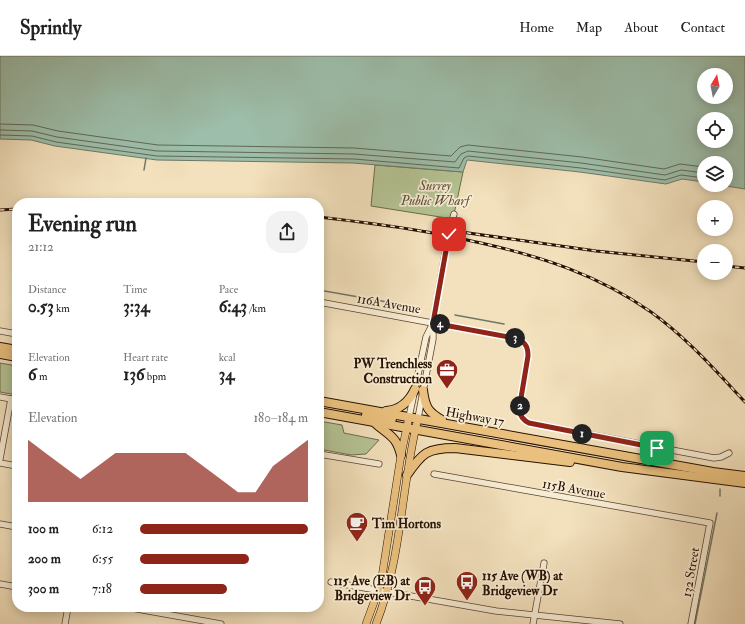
<!DOCTYPE html>
<html lang="en">
<head>
<meta charset="utf-8">
<style>
  :root { --surface:#fff; --page:#f2f2f2; --text:#222; --muted:#767676; --line:#e0e0e0; --accent:#8f2418 }
  body { margin:0; font-family:"IM FELL Double Pica",serif; background:var(--page); color:var(--text); height:100vh; display:flex; flex-direction:column; font-size:15px; white-space:nowrap }
  * { box-sizing:border-box; margin:0 }
  p { font-size:13px; color:var(--muted) }
  .icon { flex:none; width:22px; height:22px; fill:none; stroke:currentColor; stroke-width:2; stroke-linecap:round; stroke-linejoin:round }
  .map { position:relative; flex:1; overflow:hidden }
  .drawer { position:absolute; left:12px; top:142px; width:312px; height:414px; display:flex; flex-direction:column; background:var(--surface); border-radius:16px; box-shadow:0 2px 10px #0003 }
  .drawer>* { flex:none }
  .needle { width:26px; rotate:10deg }
  .buttons { position:absolute; left:697px; top:12px; display:grid; gap:8px }
  .buttons a { display:grid; place-items:center; width:36px; height:36px; border-radius:50%; background:var(--surface); box-shadow:0 2px 10px #0003; font-size:20px }
  .pin { position:absolute; display:grid; place-items:center; width:34px; height:34px; color:#fff; margin:-17px; border-radius:8px; box-shadow:0 2px 6px #0006 }
  .km { position:absolute; width:20px; height:20px; margin:-10px; border-radius:50%; background:#222; color:#fff; font-size:11px; line-height:20px; text-align:center }
  .round { display:grid; place-items:center; flex:none; width:42px; height:42px; border-radius:16px; background:var(--page) }
  .overview { display:flex; align-items:center; justify-content:space-between; height:68px; padding:0 16px }
  h1 { font-size:22px; font-weight:700; line-height:30px }
  .metrics { display:grid; grid-template-columns:repeat(3,1fr); gap:6px; height:68px; padding:4px 16px }
  .metrics div { display:grid; align-content:center }
  .metrics b { font-size:17px; font-weight:700 }
  .metrics small { font-size:11px; font-weight:400 }
  .metrics p { font-size:11px }
  .chart { height:112px; padding:8px 16px }
  .chart p { display:flex; justify-content:space-between }
  .chart svg { width:100%; height:72px; margin-top:4px; fill:var(--accent); opacity:.7 }
  ul { padding:0 16px; list-style:none; font-size:13px }
  li { display:grid; grid-template-columns:64px 48px 1fr; align-items:center; height:30px }
  li i { height:10px; border-radius:5px; background:var(--accent) }
  header { display:flex; align-items:center; gap:24px; box-sizing:border-box; height:56px; padding:0 20px; background:var(--surface); border-bottom:1px solid var(--line) }
  header strong { font-size:19px }
  nav { display:flex; gap:22px; margin-inline-start:auto; font-size:14px }
  .map>svg:first-child { display:block }
</style>
</head>
<body>
<header>
<strong>Sprintly</strong>
<nav><a>Home</a><a>Map</a><a>About</a><a>Contact</a></nav>
</header>
<div class="map">
<svg width="745" height="568" viewBox="0 0 745 568">
  <rect width="100%" height="100%" fill="#f3e1bd"/>
  <filter id="stains"><feTurbulence type="fractalNoise" baseFrequency=".005" numOctaves="4"/><feColorMatrix values="0 0 0 0 .2 0 0 0 0 .09 0 0 0 0 .02 0 0 0 .5 -.17"/></filter>
  <radialGradient id="worn" r=".72"><stop offset=".6" stop-color="#630" stop-opacity="0"/><stop offset="1" stop-color="#630" stop-opacity=".3"/></radialGradient>
  <g fill="#b5c495" stroke="#6e6a4a">
    <path d="M375 109 463 116 453 163 371 150Z"/>
    <path d="M0 307 17 310V339L0 336Z"/>
    <path d="M319 365 342 369 344 377 379 384 366 398 351 399 319 393Z"/>
  </g>
  <path fill="#9dbeaa" stroke="#6e7866" fill-rule="evenodd" d="M0 0H745V133L720 129H726V107H704V126L682 123 666 128 580 116 467 104 463 116 353 107 157 104 55 90 31 84 0 83ZM704 19H726V41H704ZM704 63H726V85H704Z"/>
  <g fill="none" stroke-linecap="round" stroke-linejoin="round">
    <g stroke="#626755" stroke-width="1">
      <path d="M0 68 33 69 58 75 158 89 354 92 451 100 460 91 468 89 582 101 664 113 680 108 704 111"/>
      <path d="M0 74 32 75 57 81 157 95 354 98 455 106 461 98 468 95 581 107 665 119 681 114 704 117"/>
      <path d="M0 79 32 80 56 86 157 100 354 103 459 112 464 102 468 100 581 112 665 124 681 119 704 122"/>
    </g>
    <g stroke="#6e7866" stroke-width="1.5">
      <path d="M144 114 146 102"/>
      <path d="M319 234 421 252"/>
      <path d="M455 259 504 268"/>
      <path d="M720 433V440"/>
      <path d="M695 568 717 457"/>
    </g>
    <g stroke="#5a442f" stroke-width="7">
      <g id="minor">
        <path d="M319 246 519 283C526 288 528 291 528 300L519 354C521 360 523 364 529 367L714 402 721 401 729 397"/>
        <path d="M0 275 17 278"/>
        <path d="M0 341 17 344"/>
        <path d="M409 361 426 281 432 269"/>
        <path d="M418 362 433 283V267L449 174 454 158"/>
        <path d="M319 398 379 408"/>
        <path d="M0 403 11 343"/>
        <path d="M0 407 17 410"/>
        <path d="M434 418 710 467 691 568"/>
        <path d="M0 468 17 471"/>
        <path d="M331 526 496 555 620 568"/>
        <path d="M0 528 17 531"/>
        <path d="M126 551 221 568"/>
        <path d="M65 568 68 551"/>
        <path d="M533 568 544 507"/>
      </g>
    </g>
    <g stroke="#271000" stroke-width="8">
      <g id="major">
        <path d="M366 568 381 527 401 399 409 361"/>
        <path d="M376 568C402 503 401 430 418 362"/>
      </g>
    </g>
    <g stroke="#271000" stroke-width="10">
      <g id="highway">
        <path d="M0 291 17 294"/>
        <path d="M0 298 17 301"/>
        <path d="M423 334C425 351 428 356 442 364"/>
        <path d="M319 345 713 416 745 420"/>
        <path d="M386 355C400 354 409 346 415 333"/>
        <path d="M319 356 622 411 745 427"/>
        <path d="M366 359 392 363"/>
        <path d="M375 367C388 379 396 379 401 399"/>
        <path d="M407 419C422 397 427 392 455 392L570 406"/>
      </g>
    </g>
    <use href="#minor" stroke="#f7ecd4" stroke-width="5.5"/>
    <use href="#major" stroke="#eac07e" stroke-width="7"/>
    <use href="#highway" stroke="#eac07e" stroke-width="8"/>
    <g stroke="#271000" stroke-width="3">
      <g id="rail">
        <path d="M74 147H183"/>
        <path d="M0 154 17 153"/>
        <path d="M319 161C353 165 387 169 421 175 441 178 461 183 481 187 543 201 598 219 651 256 687 282 715 314 745 346"/>
        <path d="M440 173 596 195 704 206"/>
        <path d="M726 210 745 212"/>
      </g>
    </g>
    <use href="#rail" stroke="#f7ecd4" stroke-width="1.5" stroke-dasharray="4.5" stroke-linecap="butt"/>
  </g>
  <g fill="none" stroke-linecap="round" stroke-linejoin="round">
    <g stroke="#fff" stroke-width="8">
      <path id="route" d="M449 178 433 267 519 283C526 288 528 291 528 300L519 354C520 360 523 364 529 367L657 392"/>
    </g>
    <use href="#route" stroke="#8f2418" stroke-width="5"/>
  </g>
  <defs>
    <g id="office-pin" transform="scale(1.15)"><path d="M0 17L-7.5 6A9.5 9.5 0 1 1 7.5 6Z" fill="#8f2418" stroke="#f7ecd4"/><path d="M-6-3h4V-5.5h4V-3h4V5H-6ZM-1-4.5V-3h2v-1.5ZM-6 0V1H6V0Z" fill="#fff"/></g>
    <g id="cafe-pin" transform="scale(1.15)"><path d="M0 17L-7.5 6A9.5 9.5 0 1 1 7.5 6Z" fill="#8f2418" stroke="#f7ecd4"/><path d="M-5.5-4.5H6V0H3Q3 3.5 0 3.5H-2.5Q-5.5 3.5-5.5 0ZM3-3.2v2h1.7v-2ZM-6 4.5H4V6H-6Z" fill="#fff"/></g>
    <g id="bus-pin" transform="scale(1.15)"><path d="M0 17L-7.5 6A9.5 9.5 0 1 1 7.5 6Z" fill="#8f2418" stroke="#f7ecd4"/><path d="M-5-6H5V4H4V6H2V4H-2V6H-4V4H-5ZM-3.5-4V0h7V-4ZM-3.5 1.2v1.5H-2V1.2ZM2 1.2v1.5H3.5V1.2Z" fill="#fff"/></g>
  </defs>
  <g fill-rule="evenodd">
    <use href="#office-pin" x="447" y="314"/>
    <use href="#cafe-pin" x="357" y="467"/>
    <use href="#bus-pin" x="467" y="526"/>
    <use href="#bus-pin" x="425" y="531"/>
  </g>
  <g text-anchor="middle" stroke-width="3.5" stroke-linejoin="round" paint-order="stroke">
    <g font-size="13" font-style="italic" fill="#594f34" stroke="#f7ecd4">
      <text x="435" y="134">Surrey<tspan x="435" dy="15">Public Wharf</tspan></text>
    </g>
    <g font-size="13" fill="#271000" stroke="#f7ecd4">
      <text transform="translate(389 247) rotate(10)" y="5">116A Avenue</text>
      <text transform="translate(475 360) rotate(10)" y="5">Highway 17</text>
      <text transform="translate(574 432) rotate(10)" y="5">115B Avenue</text>
      <text transform="translate(690 516) rotate(-80)" y="5">132 Street</text>
    </g>
    <g font-size="13" font-weight="bold" fill="#271000" stroke="#f7ecd4" text-anchor="end">
      <text x="432" y="312">PW Trenchless<tspan x="432" dy="15">Construction</tspan></text>
      <text x="372" y="472" text-anchor="start">Tim Hortons</text>
      <text x="482" y="524" text-anchor="start">115 Ave (WB) at<tspan x="482" dy="15">Bridgeview Dr</tspan></text>
      <text x="410" y="529">115 Ave (EB) at<tspan x="410" dy="15">Bridgeview Dr</tspan></text>
    </g>
  </g>
  <rect width="100%" height="100%" filter="url(#stains)"/>
  <rect width="100%" height="100%" fill="url(#worn)"/>
</svg>
<div class="buttons">
<a><svg class="needle" viewBox="-14 -14 28 28"><path d="M0-13l5 13h-10z" fill="#e53935"/><path d="M0 13l5-13h-10z" fill="#767676"/></svg></a>
<a><svg class="icon" aria-label="locate" viewBox="0 0 24 24"><circle cx="12" cy="12" r="6"/><path d="M12 2v4M12 18v4M2 12h4M18 12h4"/></svg></a>
<a><svg class="icon" aria-label="layers" viewBox="0 0 24 24"><path d="M12 4l9 5-9 5-9-5zM3 14l9 5 9-5"/></svg></a>
<a>+</a>
<a>−</a>
</div>
<div class="pin" style="left:657px;top:392px;background:#1e9e55"><svg class="icon" aria-label="arrive" viewBox="0 0 24 24"><path d="M6 21V4h12l-3 4 3 4H6"/></svg></div>
<div class="pin" style="left:449px;top:178px;background:#d93025"><svg class="icon" aria-label="check" viewBox="0 0 24 24"><path d="M5 12l5 5 9-10"/></svg></div>
<b class="km" style="left:582px;top:378px">1</b>
<b class="km" style="left:520px;top:350px">2</b>
<b class="km" style="left:515px;top:282px">3</b>
<b class="km" style="left:440px;top:268px">4</b>
<section class="drawer">
<div class="overview"><div><h1>Evening run</h1><p>21:12</p></div><a class="round"><svg class="icon" aria-label="share" viewBox="0 0 24 24"><path d="M12 15V3M7 8l5-5 5 5M5 13v7h14v-7"/></svg></a></div>
<div class="metrics">
<div><p>Distance</p><b>0.53<small> km</small></b></div>
<div><p>Time</p><b>3:34</b></div>
<div><p>Pace</p><b>6:43<small> /km</small></b></div>
</div>
<div class="metrics">
<div><p>Elevation</p><b>6<small> m</small></b></div>
<div><p>Heart rate</p><b>136<small> bpm</small></b></div>
<div><p>kcal</p><b>34</b></div>
</div>
<div class="chart"><p><span>Elevation</span>180–184 m</p>
<svg viewBox="0 0 160 44" preserveAspectRatio="none"><path d="M0 44V6L10 14L20 22L30 30L40 22L50 14L60 14L70 14L80 14L90 14L100 22L110 30L120 38L130 38L140 22L150 14L160 6V44z"/></svg>
</div>
<ul>
<li><b>100 m</b>6:12<i style="width:100%"></i></li>
<li><b>200 m</b>6:55<i style="width:65%"></i></li>
<li><b>300 m</b>7:18<i style="width:52%"></i></li>
</ul>
</section>
</div>
</body>
</html>
